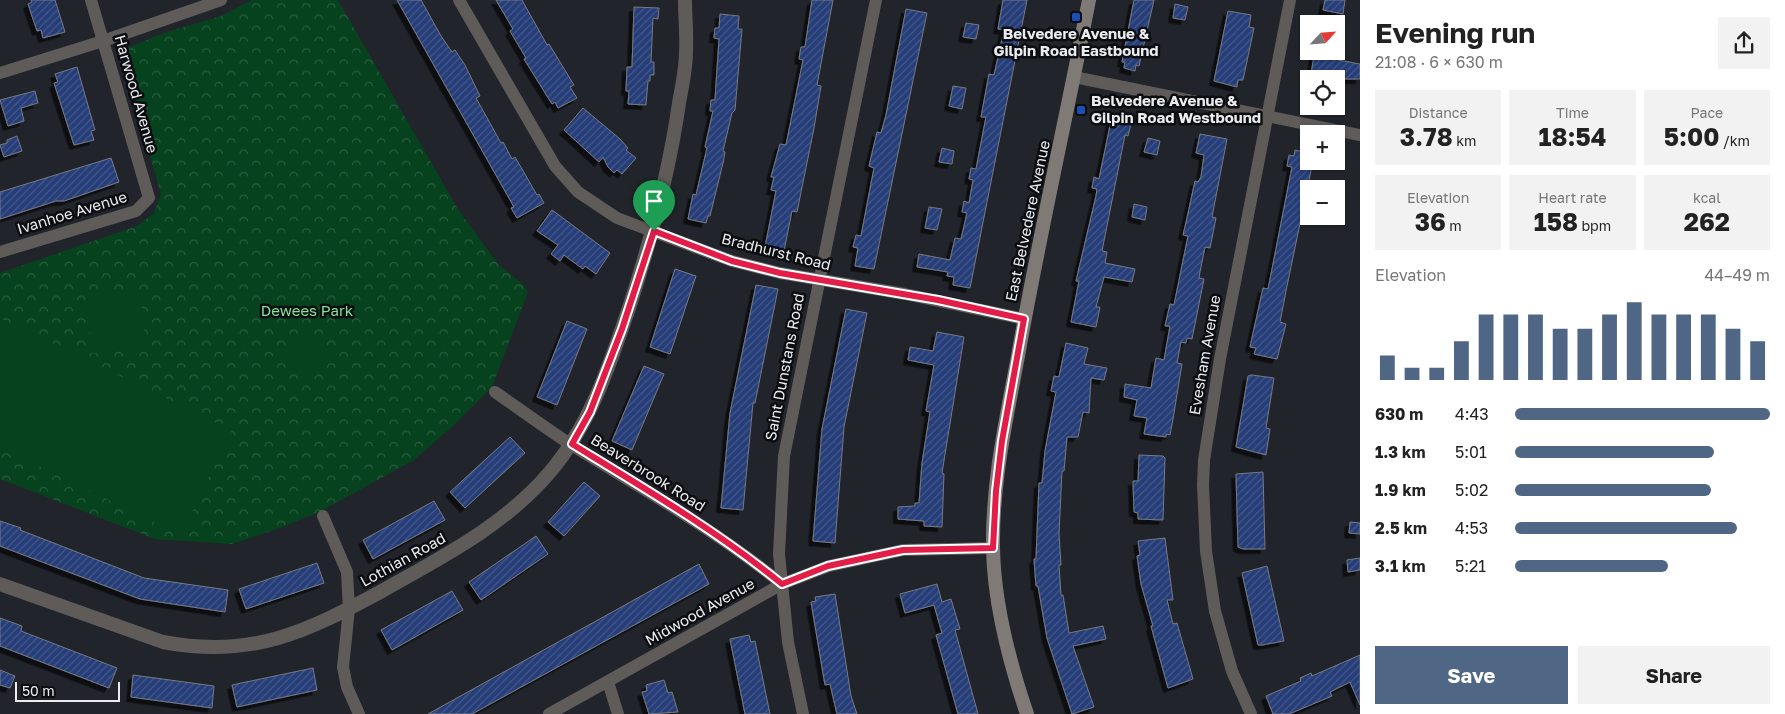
<!DOCTYPE html>
<html lang="en">
<head>
<meta charset="utf-8">
<style>
  :root { --surface:#fff; --page:#f2f2f2; --text:#222; --muted:#767676; --accent:#4f6784 }
  body { margin:0; font-family:"Golos Text",sans-serif; background:var(--page); color:var(--text); height:100vh; display:flex; flex-direction:column; font-size:19px; white-space:nowrap }
  * { box-sizing:border-box; margin:0 }
  p { font-size:16px; color:var(--muted) }
  .icon { flex:none; width:28px; height:28px; fill:none; stroke:currentColor; stroke-width:2; stroke-linecap:round; stroke-linejoin:round }
  .map { position:relative; flex:1; overflow:hidden }
  .panel { display:flex; flex-direction:column; background:var(--surface); width:425px }
  .panel>* { flex:none }
  .needle { width:32px; rotate:64deg }
  .fabs { position:absolute; left:1300px; top:15px; display:grid; gap:10px }
  .fabs a { display:grid; place-items:center; width:45px; height:45px; border-radius:0px; background:var(--surface); box-shadow:0 1px 4px #0004; font-size:25px }
  .scale { position:absolute; left:15px; bottom:12px; width:105px; box-sizing:border-box; padding-left:5px; border:2px solid #eaecf0; border-top:0; font-size:14px; line-height:18px; white-space:nowrap; color:#eaecf0; -webkit-text-stroke:4px #0c0d10; paint-order:stroke }
  .pin { position:absolute; display:grid; place-items:center; width:42px; height:42px; color:#fff; margin:-51px -21px; border-radius:50% 50% 50% 0; rotate:-45deg; box-shadow:0 0 5px #0007 }
  .pin .icon { rotate:45deg }
  .round { display:grid; place-items:center; flex:none; width:52px; height:52px; border-radius:0px; background:var(--page) }
  .headline { display:flex; align-items:center; justify-content:space-between; height:85px; padding:0 15px }
  h1 { font-size:28px; font-weight:700; line-height:38px }
  .metrics { display:grid; grid-template-columns:repeat(3,1fr); gap:8px; height:85px; padding:5px 15px }
  .metrics div { display:grid; align-content:center; border-radius:0px; background:var(--page); text-align:center }
  .metrics b { font-size:25px; font-weight:700 }
  .metrics small { font-size:14px; font-weight:400 }
  .metrics p { font-size:14px }
  .chart { height:140px; padding:10px 15px }
  .chart p { display:flex; justify-content:space-between }
  .chart svg { width:100%; height:90px; margin-top:5px; stroke:var(--accent); stroke-width:6 }
  .primary-button { display:flex; gap:10px; margin-top:auto; padding:10px 15px }
  .primary-button a { flex:1; height:58px; border-radius:0px; background:var(--accent); color:#fff; font-size:20px; font-weight:700; line-height:58px; text-align:center }
  .primary-button a+a { background:var(--page); color:var(--text) }
  ul { padding:0 15px; list-style:none; font-size:16px }
  li { display:grid; grid-template-columns:80px 60px 1fr; align-items:center; height:38px }
  li i { height:12px; border-radius:6px; background:var(--accent) }
  main { display:flex; flex:1; min-height:0 }
  .map>svg:first-child { display:block }
</style>
</head>
<body>
<main>
<div class="map">
<svg width="1360" height="714" viewBox="0 0 1360 714">
  <defs>
    <pattern id="park-crowns" width="20" height="18" patternUnits="userSpaceOnUse" patternTransform="scale(1.25)"><rect width="20" height="18" fill="#06421e"/><path d="M2 6a3 3 0 1 1 6 0M12 15a3 3 0 1 1 6 0" fill="none" stroke="#2a5d3f"/></pattern>
    <pattern id="building-hatch" width="6" height="6" patternUnits="userSpaceOnUse" patternTransform="scale(1.25)"><rect width="6" height="6" fill="#253d78"/><path d="M-1 1l2-2M0 6l6-6M5 7l2-2" fill="none" stroke="#45598c"/></pattern>
    <filter id="shadow"><feDropShadow dx="-4.5" dy="4.5" stdDeviation="0" flood-color="#0009"/></filter>
  </defs>
  <rect width="100%" height="100%" fill="#21242a"/>
  <path fill="url(#park-crowns)" d="M252 0H338L459 211 499 265 524 285 528 292 492 387 456 423 414 460 321 511 283 527 232 544 155 539 0 479V273L137 226 154 213 161 194 120 51 164 33 221 16Z"/>
  <g fill="#06421e">
    <path d="M140 291 146 348 92 353 87 297Z"/>
    <path d="M0 318 231 430 181 535 0 447Z"/>
    <path d="M305 334 331 360 307 385 280 359Z"/>
  </g>
  <g fill="url(#building-hatch)" stroke="#767a81" filter="url(#shadow)">
    <path d="M31 0H55L65 32 43 38 41 30 37 31 28 4 32 2Z"/>
    <path d="M397 0H421L441 36 452 52 455 50 465 65 480 96 476 98 501 143 503 142 512 159 515 157 537 195 539 194 544 203 517 218 511 208 514 207Z"/>
    <path d="M496 0H522L547 45 549 44 574 85 570 87 577 98 558 108 555 102 552 104 524 59 526 58 510 31 513 29Z"/>
    <path d="M812 0H833L817 85 821 86 814 128 797 212 792 211 784 251 765 247 776 191 771 190 774 177H771L780 144 786 145 803 60 799 59 801 47H805Z"/>
    <path d="M1003 0H1027L970 288 953 285 954 277 947 276 948 272 917 267 919 254 950 260 955 238 961 239 967 213 962 212 964 201 969 203 973 180 969 179 971 168 976 169 986 117H981L989 74 994 75 1004 30 998 29Z"/>
    <path d="M1134 0H1154L1139 66 1136 65 1135 71 1124 68 1125 62H1122Z"/>
    <path d="M1325 0H1345L1343 14 1323 10Z"/>
    <path d="M1175 4 1188 7 1185 20 1173 18Z"/>
    <path d="M634 7 659 8 658 19 653 18 651 62H654V75H650V81H648L646 105 628 104 629 91H626L627 67H632Z"/>
    <path d="M906 9 927 13 874 269 855 266 858 248 853 247 856 235 861 236 874 168 869 166 877 132 881 133 886 115Z"/>
    <path d="M1228 11 1251 15 1249 27 1254 28 1243 80H1238L1237 87 1214 81Z"/>
    <path d="M720 14 739 16 738 29H742L735 110 732 113 723 151 725 152 723 163 710 216H708L706 223 688 219 693 194 696 195 707 148 705 147 713 111H710L711 100H715L719 39 714 38 715 28H719Z"/>
    <path d="M966 23 979 25 976 39 963 37Z"/>
    <path d="M1315 51H1335L1333 57 1338 60 1360 64V79H1310Z"/>
    <path d="M77 67 95 130 91 131 94 140 74 145 54 83 58 82 55 74Z"/>
    <path d="M953 86 966 88 962 109 949 106Z"/>
    <path d="M35 91 38 103 21 108 24 121 8 126 0 100Z"/>
    <path d="M583 108 620 139 628 148 626 150 636 158 622 174 617 170 614 173 608 167 603 157 599 162 564 130Z"/>
    <path d="M1112 116 1132 120 1128 136 1125 135 1102 251 1107 252 1105 263 1135 269 1132 282 1104 277 1096 307H1100L1096 327 1071 322 1079 281H1076L1096 196 1097 189 1092 188 1094 177 1099 179Z"/>
    <path d="M1200 134 1227 139 1212 217 1216 218 1210 248 1205 247 1200 272 1199 278 1204 279 1192 339 1187 338 1186 343 1181 342 1177 363 1182 364 1173 419 1170 435 1166 434V437L1144 434 1147 418 1134 416 1137 400 1124 397 1125 384 1151 388 1156 358 1164 360 1170 326H1165L1170 304 1174 305 1188 236 1183 235 1187 218 1195 181 1198 182 1201 177 1204 155 1196 153Z"/>
    <path d="M17 136 22 151 4 157 0 145 7 143V140Z"/>
    <path d="M1148 138 1160 141 1157 155 1144 152Z"/>
    <path d="M942 148 954 151 952 164 939 162Z"/>
    <path d="M1295 150 1309 153V161H1313L1287 286 1280 322 1286 324 1277 359 1254 354 1256 348 1250 347 1263 288 1268 289 1273 264 1292 167 1287 166 1289 155 1294 156Z"/>
    <path d="M111 158 119 182 64 201H56L0 219V192Z"/>
    <path d="M1134 204 1147 207 1145 220 1132 217Z"/>
    <path d="M929 207 942 209 937 230 925 228Z"/>
    <path d="M552 210 610 253 596 274 585 266 583 269 564 255 560 261 551 254 558 245 537 231Z"/>
    <path d="M675 269 696 276 670 354 650 347Z"/>
    <path d="M756 285 778 289 755 403H753L743 510 721 508 730 413Z"/>
    <path d="M846 309 867 313 844 427 835 543 813 541 822 429Z"/>
    <path d="M567 321 587 329 557 405 537 397Z"/>
    <path d="M937 332 964 337 942 473 944 474 942 527 924 526V521L898 519V507L915 506V503H919L922 463 930 412 926 411 934 365 908 360 910 347 933 351Z"/>
    <path d="M1066 343 1088 348 1084 364 1107 368 1104 380 1091 378 1089 413 1083 412 1078 437H1067L1064 471H1062L1059 534 1061 565H1059L1061 595H1063L1069 633 1103 626 1106 639 1073 646 1094 707 1072 714 1047 638 1038 586H1036L1034 559H1036L1039 483H1042L1045 451 1056 392 1051 391 1054 376 1059 377Z"/>
    <path d="M644 366 664 374 632 450 612 441Z"/>
    <path d="M1252 375 1274 378 1266 428 1270 429 1266 455 1236 447 1248 376Z"/>
    <path d="M510 437 525 453 465 508 450 492Z"/>
    <path d="M1139 455 1163 456 1165 458 1163 520 1138 519V513L1134 512 1133 481H1138Z"/>
    <path d="M1263 472 1265 549H1243L1238 547 1236 474Z"/>
    <path d="M584 482 600 496 564 536 548 522Z"/>
    <path d="M434 501 445 520 373 559 363 540Z"/>
    <path d="M0 521 21 528 20 530 144 578 228 590 225 612 140 599 0 546Z"/>
    <path d="M1350 522 1360 523V534L1349 533Z"/>
    <path d="M536 536 548 554 481 600 469 582Z"/>
    <path d="M1165 538 1173 600H1167L1173 624 1177 623 1193 679 1168 688 1151 626H1153L1141 584 1137 556 1140 555 1138 541Z"/>
    <path d="M1360 558V570L1348 572 1347 560Z"/>
    <path d="M317 563 324 583 246 609 239 589Z"/>
    <path d="M699 564 709 584 472 714H428Z"/>
    <path d="M1267 566 1284 641 1262 645H1258L1242 573Z"/>
    <path d="M937 584 942 602 951 599 960 629 955 630 978 714H958L936 635 942 633 934 605 905 613 900 594Z"/>
    <path d="M452 591 463 610 392 650 381 630Z"/>
    <path d="M835 594 851 696 857 714H837L830 684 825 685 811 602 816 601 815 597Z"/>
    <path d="M0 618 22 626 21 631 117 668 109 688 0 646Z"/>
    <path d="M749 635 751 642 755 641 770 714H745L730 639Z"/>
    <path d="M1360 655V705L1350 682 1330 692 1332 696 1289 714H1273L1266 696 1301 681 1300 678 1311 673 1312 676Z"/>
    <path d="M313 668 317 690 237 707 232 685Z"/>
    <path d="M0 670 15 676 10 688 0 685Z"/>
    <path d="M133 675 214 686 212 708 131 697Z"/>
    <path d="M664 680 668 693 672 692 678 712 649 714 642 692 647 691 646 685Z"/>
  </g>
  <g fill="none" stroke-linecap="round" stroke-linejoin="round">
    <g stroke="#5f5b59" stroke-width="12">
      <path d="M459 0 555 166 578 192 617 218 732 261 780 273 905 294 1024 319"/>
      <path d="M0 73 103 41 221 0"/>
      <path d="M1074 77 1360 135"/>
      <path d="M0 252 136 211 149 198 91 0"/>
      <path d="M495 392C521 410 547 429 573 446 644 490 717 531 782 584"/>
      <path d="M323 516 347 572 349 609 343 667 347 687 359 714"/>
      <path d="M608 682 618 714"/>
      <path d="M549 714 782 584 829 566 903 550 993 548"/>
      <path d="M803 714 788 642 779 554 784 456 876 0"/>
      <path d="M1251 714 1232 671 1215 611 1206 551 1203 485 1204 460 1220 359 1290 0"/>
    </g>
    <path stroke="#5f5b59" stroke-width="14" d="M0 584 163 642C252 659 306 632 382 591 442 557 504 526 550 472 590 425 609 367 629 308 651 240 669 174 679 103 682 86 686 69 686 52 687 35 685 17 685 0"/>
    <path stroke="#807a77" stroke-width="14" d="M1027 714C1009 661 994 604 993 548 992 483 1006 420 1018 356 1039 237 1066 119 1089 0"/>
  </g>
  <g fill="none" stroke-linecap="round" stroke-linejoin="round">
    <g stroke="#fff" stroke-width="10">
      <path id="route" d="M654 231 732 261 780 273 938 300 1024 319 1002 441 996 491 993 548 903 550 828 566 782 584C717 531 644 488 572 444L590 412 622 329Z"/>
    </g>
    <use href="#route" stroke="#e11d48" stroke-width="6"/>
  </g>
  <g fill="#1a4fb4" stroke="#0c0d10" stroke-width="2">
    <rect x="1071" y="12" width="10" height="10" rx="2.5"/>
    <rect x="1076" y="105" width="10" height="10" rx="2.5"/>
  </g>
  <g text-anchor="middle" stroke-width="5" stroke-linejoin="round" paint-order="stroke">
    <g font-size="15" font-weight="bold" fill="#eaecf0" stroke="#0c0d10">
      <text x="1076" y="39">Belvedere Avenue &amp;<tspan x="1076" dy="17">Gilpin Road Eastbound</tspan></text>
      <text x="1091" y="106" text-anchor="start">Belvedere Avenue &amp;<tspan x="1091" dy="17">Gilpin Road Westbound</tspan></text>
    </g>
    <g font-size="15" fill="#eaecf0" stroke="#0c0d10">
      <text transform="translate(136 94) rotate(74)" y="5">Harwood Avenue</text>
      <text transform="translate(72 213) rotate(-17)" y="5">Ivanhoe Avenue</text>
      <text transform="translate(1028 221) rotate(-78)" y="5">East Belvedere Avenue</text>
      <text transform="translate(776 252) rotate(14)" y="5">Bradhurst Road</text>
      <text transform="translate(1205 355) rotate(-80)" y="5">Evesham Avenue</text>
      <text transform="translate(785 367) rotate(-79)" y="5">Saint Dunstans Road</text>
      <text transform="translate(648 473) rotate(32)" y="5">Beaverbrook Road</text>
      <text transform="translate(403 560) rotate(-29)" y="5">Lothian Road</text>
      <text transform="translate(700 612) rotate(-29)" y="5">Midwood Avenue</text>
    </g>
    <g font-size="15" fill="#81e39c" stroke="#0c0d10">
      <text x="307" y="316">Dewees Park</text>
    </g>
  </g>
</svg>
<div class="fabs">
<a><svg class="needle" viewBox="-14 -14 28 28"><path d="M0-13l5 13h-10z" fill="#e53935"/><path d="M0 13l5-13h-10z" fill="#767676"/></svg></a>
<a><svg class="icon" aria-label="locate" viewBox="0 0 24 24"><circle cx="12" cy="12" r="6"/><path d="M12 2v4M12 18v4M2 12h4M18 12h4"/></svg></a>
<a>+</a>
<a>−</a>
</div>
<div class="scale">50 m</div>
<div class="pin" style="left:654px;top:231px;background:#1e9e55"><svg class="icon" aria-label="arrive" viewBox="0 0 24 24"><path d="M6 21V4h12l-3 4 3 4H6"/></svg></div>
</div>
<section class="panel">
<div class="headline"><div><h1>Evening run</h1><p>21:08 · 6 × 630 m</p></div><a class="round"><svg class="icon" aria-label="share" viewBox="0 0 24 24"><path d="M12 15V3M7 8l5-5 5 5M5 13v7h14v-7"/></svg></a></div>
<div class="metrics">
<div><p>Distance</p><b>3.78<small> km</small></b></div>
<div><p>Time</p><b>18:54</b></div>
<div><p>Pace</p><b>5:00<small> /km</small></b></div>
</div>
<div class="metrics">
<div><p>Elevation</p><b>36<small> m</small></b></div>
<div><p>Heart rate</p><b>158<small> bpm</small></b></div>
<div><p>kcal</p><b>262</b></div>
</div>
<div class="chart"><p><span>Elevation</span>44–49 m</p>
<svg viewBox="0 0 160 44" preserveAspectRatio="none"><path d="M5 44V32M15 44V38M25 44V38M35 44V25M45 44V12M55 44V12M65 44V12M75 44V19M85 44V19M95 44V12M105 44V6M115 44V12M125 44V12M135 44V12M145 44V19M155 44V25"/></svg>
</div>
<ul>
<li><b>630 m</b>4:43<i style="width:100%"></i></li>
<li><b>1.3 km</b>5:01<i style="width:78%"></i></li>
<li><b>1.9 km</b>5:02<i style="width:77%"></i></li>
<li><b>2.5 km</b>4:53<i style="width:87%"></i></li>
<li><b>3.1 km</b>5:21<i style="width:60%"></i></li>
</ul>
<div class="primary-button"><a>Save</a><a>Share</a></div>
</section>
</main>
</body>
</html>
